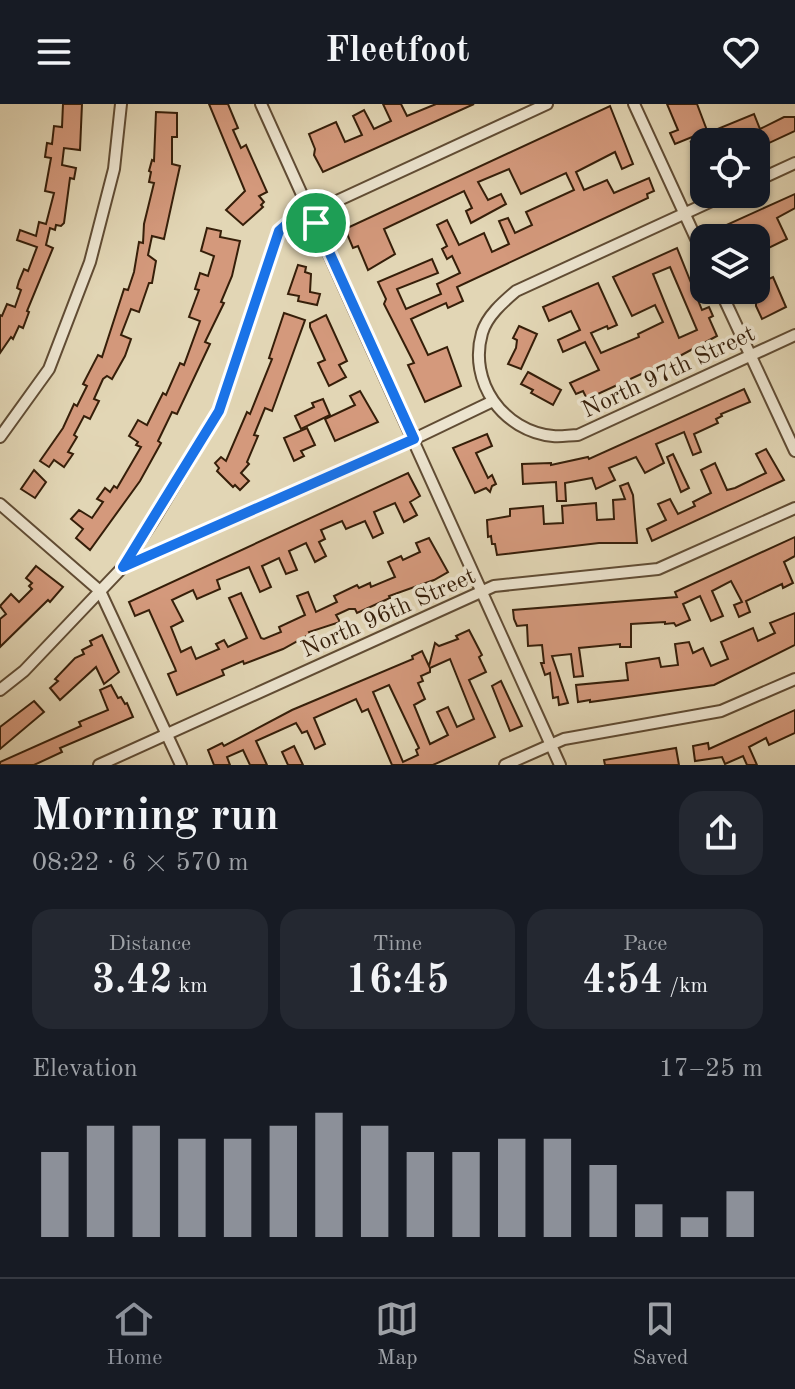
<!DOCTYPE html>
<html lang="en">
<head>
<meta charset="utf-8">
<style>
  :root { --surface:#171b24; --page:#242831; --text:#f1f3f6; --muted:#9ea1a6; --line:#363941; --accent:#8c9099 }
  body { margin:0; font-family:"Old Standard TT",serif; background:var(--page); color:var(--text); height:100vh; display:flex; flex-direction:column; font-size:30px; white-space:nowrap }
  * { box-sizing:border-box; margin:0 }
  p { font-size:26px; color:var(--muted) }
  .icon { flex:none; width:44px; height:44px; fill:none; stroke:currentColor; stroke-width:2; stroke-linecap:round; stroke-linejoin:round }
  .map { position:relative; height:661px; overflow:hidden }
  .sheet { display:flex; flex-direction:column; background:var(--surface); flex:1 }
  .sheet>* { flex:none }
  .fabs { position:absolute; left:690px; top:24px; display:grid; gap:16px }
  .fabs a { display:grid; place-items:center; width:80px; height:80px; border-radius:16px; background:var(--surface); box-shadow:0 2px 6px #0004; font-size:40px }
  .pin { position:absolute; display:grid; place-items:center; width:68px; height:68px; color:#fff; margin:-34px; border:4px solid #fff; border-radius:50%; box-shadow:0 2px 8px #0007 }
  .round { display:grid; place-items:center; flex:none; width:84px; height:84px; border-radius:24px; background:var(--page) }
  .headline { display:flex; align-items:center; justify-content:space-between; height:136px; padding:0 32px }
  h1 { font-size:44px; font-weight:600; line-height:60px }
  .stats { display:grid; grid-template-columns:repeat(3,1fr); gap:12px; height:136px; padding:8px 32px }
  .stats div { display:grid; align-content:center; border-radius:20px; background:var(--page); text-align:center }
  .stats b { font-size:40px; font-weight:600 }
  .stats small { font-size:22px; font-weight:400 }
  .stats p { font-size:22px }
  .chart { height:224px; padding:16px 32px }
  .chart p { display:flex; justify-content:space-between }
  .chart svg { width:100%; height:144px; margin-top:8px; stroke:var(--accent); stroke-width:6 }
  header { display:flex; justify-content:space-between; align-items:center; height:104px; padding:0 32px; background:var(--surface); font-size:36px; font-weight:600 }
  .tab-bar { display:flex; justify-content:space-around; align-items:center; height:112px; border-top:2px solid var(--line); background:var(--surface); font-size:22px; color:var(--muted) }
  .tab-bar a { display:grid; justify-items:center; gap:4px }
  .tab-bar .on { color:var(--accent) }
  .map>svg:first-child { display:block }
</style>
</head>
<body>
<header><svg class="icon" aria-label="menu" viewBox="0 0 24 24"><path d="M4 6h16M4 12h16M4 18h16"/></svg>Fleetfoot<svg class="icon" aria-label="heart" viewBox="0 0 24 24"><path d="M12 20l-8-8c-3-5 5-10 8-4 3-6 11-1 8 4z"/></svg></header>
<div class="map">
<svg width="795" height="661" viewBox="0 0 795 661">
  <rect width="100%" height="100%" fill="#e2d6b5"/>
  <filter id="stains"><feTurbulence type="fractalNoise" baseFrequency=".0025" numOctaves="4"/><feColorMatrix values="0 0 0 0 .2 0 0 0 0 .09 0 0 0 0 .02 0 0 0 .5 -.17"/></filter>
  <radialGradient id="worn" r=".72"><stop offset=".6" stop-color="#630" stop-opacity="0"/><stop offset="1" stop-color="#630" stop-opacity=".3"/></radialGradient>
  <g fill="#d4997c" stroke="#351e09" stroke-width="2" fill-rule="evenodd">
    <path d="M63 0H82L80 46 64 44 62 61 76 64 74 75 70 74 64 119 61 122 56 121 55 126 50 124 46 141 53 144 27 207 29 208 23 224 19 222 13 235 11 233 0 249V211L2 212 7 200 15 203 21 186 17 184 19 177 24 165 28 167 37 143 17 136 20 126 36 132 39 118 46 120 54 89 45 87 51 54 45 53 47 39 52 40 54 22 62 23Z"/>
    <path d="M209 0H228L238 24 233 26 241 44 246 41 267 88 259 92 264 98 261 101 263 103 243 121 226 106 245 87Z"/>
    <path d="M383 0H401L407 12 436 0H474L323 68 314 51 315 45 309 30 336 18 345 38 362 31 353 12 364 6 374 25 391 17Z"/>
    <path d="M667 0H697L708 29 754 10 760 25 784 13H795V27L756 45V38H738L734 30 712 38H690L699 34 697 31 675 40 670 29 678 26Z"/>
    <path d="M610 2 633 60 622 65 615 48 576 68 584 86 607 76 614 89 649 74 654 87 647 90 648 94 457 183 463 197 448 204 446 199 411 215 428 251 447 243 461 282 425 298 408 261 414 259 384 200 386 195 378 178 432 155 438 169 397 185 406 205 441 190 437 180 460 169 452 152 447 155 442 145 447 142 437 121 447 116 459 141 484 129 492 148 509 140 499 117 508 114 515 129 532 121 526 108 574 86 566 69 521 90 509 65 478 78 488 96 501 90 506 100 471 119 466 107 472 104 464 87 384 125 395 150 368 166 358 142 353 144 345 125Z"/>
    <path d="M156 8 177 9V33H172V60L180 62 164 135 152 132 148 151 156 157 152 179H149L139 208 131 205 121 231 131 235 125 252 112 275 107 272 103 275 94 295 99 297 90 315 84 312 74 331 77 333 68 348 73 350 64 363 54 356 49 363 40 357 63 324 74 300 77 302 87 282 83 280 98 251 102 253 124 185 128 186 134 168 139 138 143 139 144 120 154 79 149 78 151 68 149 67 152 56 154 57Z"/>
    <path d="M795 90V104L777 114 787 135 756 150V124L734 134H726L722 123Z"/>
    <path d="M207 124 221 127 220 133 240 137 232 172 221 198 224 199 205 238 210 240 177 310 172 308 158 337 161 339 140 377 90 446 76 434 83 425 71 415 79 406 92 414 103 398 97 395 105 384 110 388 114 382 117 384 141 343 136 341 138 338 129 332 138 316 147 321 163 289 166 291 180 259 184 261 200 217 189 213 199 186 195 185 200 169 208 172 214 152 201 147Z"/>
    <path d="M677 144 702 206 709 203 713 212 709 214 717 232 676 254 587 295 583 287 576 290 570 279 599 266 585 238 563 248 558 236 580 226 571 207 549 217 543 203 598 179 617 221 608 225 607 222 591 229 601 249 639 233 638 230 663 218 655 201 632 212 613 173ZM670 163 697 226 679 234 653 170Z"/>
    <path d="M298 161 306 163 305 168 311 170 310 188 320 190 317 201 298 197 299 192 288 190Z"/>
    <path d="M773 173 786 203 762 215 756 202V181Z"/>
    <path d="M284 209 305 216 272 307 265 304 254 331 258 332 247 358 249 360 241 369 249 377 240 386 235 381 233 383 217 367 219 364 215 359 221 353 226 357 247 308 250 310 272 255 269 254Z"/>
    <path d="M326 211 347 257 339 261 346 273 329 282 318 259 325 256 310 223V219Z"/>
    <path d="M519 222 537 230 521 265 508 260 516 244 517 236 513 234Z"/>
    <path d="M528 268 561 286 553 301 531 289 533 286 521 280Z"/>
    <path d="M744 285 750 298 721 310 722 312 716 315 718 319 694 330 701 348 693 351 684 328 656 340 664 359 645 369 636 353 609 364 615 376 596 385 592 374 565 379 566 397H557L556 378 523 380 522 360 551 359V361L588 353 589 355Z"/>
    <path d="M360 287 378 318 335 337 325 315 355 301 350 292Z"/>
    <path d="M323 295 330 311 301 325 295 312 314 303 312 299Z"/>
    <path d="M307 324 315 341 301 347 304 352 294 357 284 334Z"/>
    <path d="M487 330 492 342 476 349 488 374 492 371 496 380 492 382 490 388 486 384 475 389 453 344Z"/>
    <path d="M766 345 784 376 652 437 647 425 666 416 658 400 670 395 678 410 695 402 693 398 711 389 701 366 715 359 727 386 735 384 766 369 756 350Z"/>
    <path d="M673 350 689 384 681 388 667 353Z"/>
    <path d="M34 366 46 378 35 394 21 385Z"/>
    <path d="M408 369 420 392 410 398 417 411 404 418 395 399 374 408 383 429 373 434 365 417 346 425 342 417 321 426 325 435 319 438 326 452 315 458 306 439 289 447 297 466 286 470 279 454 262 462 271 483 260 488 249 463 217 476 220 485 197 495 193 486 172 496 183 517 171 523 181 548 191 543 196 555 219 545 216 540 224 536 228 543 247 534 229 494 241 489 261 534 264 535 281 528 279 523 305 511 297 492 308 488 316 508 337 498 334 492 357 481 359 484 370 479 371 483 395 473 388 458 401 452 403 456 420 448 416 439 429 434 448 468 434 476 389 492 390 494 357 509 355 505H349L336 511 340 518 309 528 310 530 283 545 244 560 243 557 222 566 224 571 177 591 168 570 176 567 175 564 149 506 135 512 129 498Z"/>
    <path d="M628 379 633 391 637 439H599L497 451 495 440H492L491 432 488 433 487 416 510 412V405L543 402 544 420 563 419 562 402 596 399 597 416 614 415 613 396 625 395 620 382Z"/>
    <path d="M795 433V452L784 458 793 479 783 484 782 480 746 497 750 508 739 513 734 501 742 498 731 477 712 487 723 512 711 517 700 492 683 500 690 516 676 522 674 519 665 520V518L631 520V543H620V540L579 544 583 572 574 573 571 550 552 552 568 599 559 601 558 593 553 594 550 569 545 571 541 559H544L542 541 528 542 527 521 517 522 514 515 513 506 677 493 675 488Z"/>
    <path d="M36 462 63 483 50 498 48 496 0 543V515L6 510 0 502 11 490 19 498 32 485 29 482 32 479 26 474Z"/>
    <path d="M795 509V541L714 581 590 598V596L578 598 576 581 628 576 626 559 659 554 661 563 678 561 675 540 689 538 693 549 703 544 711 562 728 555 721 538 753 524 758 537 775 529 770 519Z"/>
    <path d="M469 526 482 551 479 553 486 568 469 576 495 633 433 661H392L368 605 362 608 356 595 314 614 325 640 315 645 307 627 302 629 296 619 256 637 267 661H250L243 646 227 653 230 661H214L208 646 222 639 224 642 292 606 413 555 412 552 422 547 429 562 435 539 439 542 458 535 456 532ZM450 555 474 615 457 623 448 603 437 608 448 631 430 640 414 601 425 595 418 579 423 577 421 572 430 568V564ZM389 581 419 644 416 646 418 651 403 658 373 588Z"/>
    <path d="M102 531 119 568 104 580 96 563 60 596 50 584 58 577 55 575 75 554 84 550 82 546 92 541 90 537Z"/>
    <path d="M501 577 522 622 510 627 492 582Z"/>
    <path d="M111 581 118 594 121 593 125 600 127 599 133 613 60 644 62 648 34 661H0V658L81 622 79 618 108 606 100 586Z"/>
    <path d="M34 597 44 608 0 645V623Z"/>
    <path d="M795 606V629L769 641 766 634 749 643 757 661H747L743 652 725 660 722 653 695 657 693 642 708 639 709 645Z"/>
    <path d="M294 642 303 661H288L282 648Z"/>
    <path d="M676 644 679 661H605L604 656Z"/>
  </g>
  <g fill="none" stroke-linecap="round" stroke-linejoin="round">
    <g stroke="#604c34" stroke-width="14">
      <g id="minor">
        <path d="M261 0 560 661"/>
        <path d="M634 0 704 152"/>
        <path d="M756 77 795 59"/>
        <path d="M727 90 516 187C503 198 487 212 482 229 468 278 503 327 553 332 561 333 570 331 578 331L795 231"/>
        <path d="M720 186 795 347"/>
        <path d="M0 333 49 265 90 158 114 65 121 0"/>
        <path d="M0 400 100 487 181 661"/>
        <path d="M125 462 414 335 491 298"/>
        <path d="M0 586 24 567 123 463 153 417 219 307 279 127 287 120 547 0"/>
        <path d="M99 661 494 482 658 465 795 404"/>
        <path d="M505 661 564 635 721 607 795 575"/>
      </g>
    </g>
    <use href="#minor" stroke="#ece4cf" stroke-width="10"/>
  </g>
  <g fill="none" stroke-linecap="round" stroke-linejoin="round">
    <g stroke="#fff" stroke-width="16">
      <path id="route" d="M311 108 414 335 123 463 219 307 279 127 287 120Z"/>
    </g>
    <use href="#route" stroke="#1a73e8" stroke-width="10"/>
  </g>
  <g text-anchor="middle" stroke-width="7" stroke-linejoin="round" paint-order="stroke">
    <g font-size="24" fill="#351e09" stroke="#ece4cf">
      <text transform="translate(668 267) rotate(-25)" y="8">North 97th Street</text>
      <text transform="translate(388 508) rotate(-24)" y="8">North 96th Street</text>
    </g>
  </g>
  <rect width="100%" height="100%" filter="url(#stains)"/>
  <rect width="100%" height="100%" fill="url(#worn)"/>
</svg>
<div class="fabs">
<a><svg class="icon" aria-label="locate" viewBox="0 0 24 24"><circle cx="12" cy="12" r="6"/><path d="M12 2v4M12 18v4M2 12h4M18 12h4"/></svg></a>
<a><svg class="icon" aria-label="layers" viewBox="0 0 24 24"><path d="M12 4l9 5-9 5-9-5zM3 14l9 5 9-5"/></svg></a>
</div>
<div class="pin" style="left:316px;top:119px;background:#1e9e55"><svg class="icon" aria-label="arrive" viewBox="0 0 24 24"><path d="M6 21V4h12l-3 4 3 4H6"/></svg></div>
</div>
<section class="sheet">
<div class="headline"><div><h1>Morning run</h1><p>08:22 · 6 × 570 m</p></div><a class="round"><svg class="icon" aria-label="share" viewBox="0 0 24 24"><path d="M12 15V3M7 8l5-5 5 5M5 13v7h14v-7"/></svg></a></div>
<div class="stats">
<div><p>Distance</p><b>3.42<small> km</small></b></div>
<div><p>Time</p><b>16:45</b></div>
<div><p>Pace</p><b>4:54<small> /km</small></b></div>
</div>
<div class="chart"><p><span>Elevation</span>17–25 m</p>
<svg viewBox="0 0 160 44" preserveAspectRatio="none"><path d="M5 44V18M15 44V10M25 44V10M35 44V14M45 44V14M55 44V10M65 44V6M75 44V10M85 44V18M95 44V18M105 44V14M115 44V14M125 44V22M135 44V34M145 44V38M155 44V30"/></svg>
</div>
</section>
<nav class="tab-bar">
<a class="on"><svg class="icon" aria-label="home" viewBox="0 0 24 24"><path d="M3 11l9-7 9 7M6 9v11h12V9"/></svg>Home</a>
<a><svg class="icon" aria-label="map" viewBox="0 0 24 24"><path d="M3 6l6-2 6 2 6-2v14l-6 2-6-2-6 2zM9 4v14M15 6v14"/></svg>Map</a>
<a><svg class="icon" aria-label="saved" viewBox="0 0 24 24"><path d="M7 4h10v16l-5-4-5 4z"/></svg>Saved</a>
</nav>
</body>
</html>
